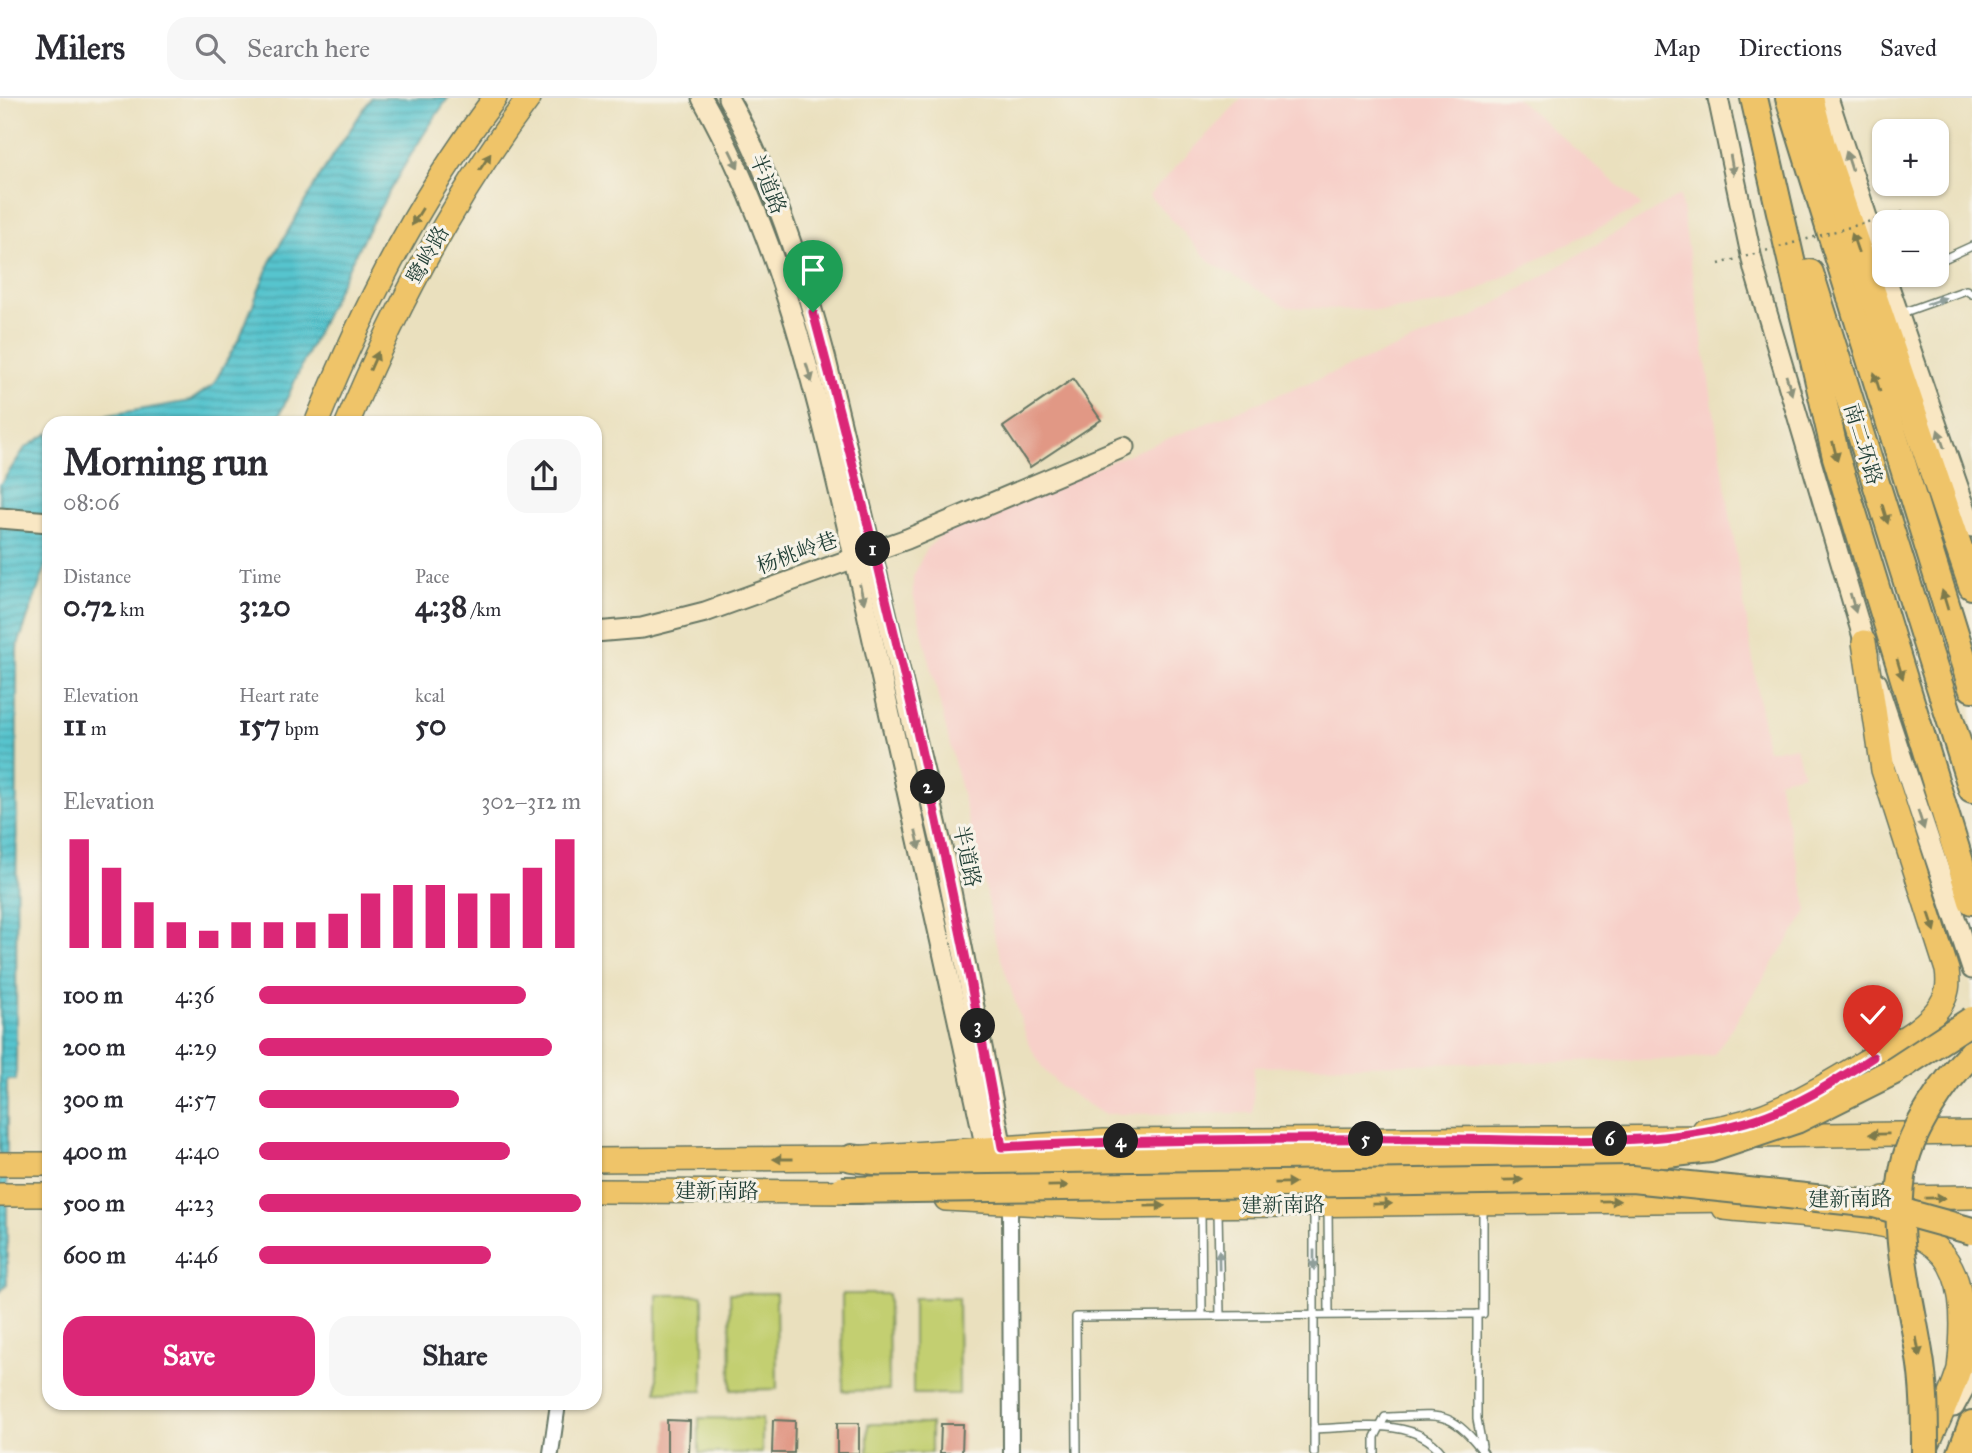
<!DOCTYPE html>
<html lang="en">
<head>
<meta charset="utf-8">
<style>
  :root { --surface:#fff; --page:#f7f7f7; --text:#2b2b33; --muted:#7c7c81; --line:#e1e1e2; --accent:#db2777 }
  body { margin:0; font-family:"IM FELL Great Primer","Noto Serif SC",serif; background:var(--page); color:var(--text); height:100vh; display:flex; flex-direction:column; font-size:26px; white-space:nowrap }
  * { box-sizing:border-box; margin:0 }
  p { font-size:23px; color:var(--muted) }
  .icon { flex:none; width:38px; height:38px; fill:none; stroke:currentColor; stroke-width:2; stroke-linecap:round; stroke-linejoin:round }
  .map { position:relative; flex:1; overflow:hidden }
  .details { position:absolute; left:42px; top:318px; width:560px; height:994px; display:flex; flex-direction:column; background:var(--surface); border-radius:21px; box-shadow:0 2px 5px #0004 }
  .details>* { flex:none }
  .tools { position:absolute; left:1872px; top:21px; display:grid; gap:14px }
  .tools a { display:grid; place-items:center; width:77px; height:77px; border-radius:14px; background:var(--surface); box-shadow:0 2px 5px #0004; font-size:35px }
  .pin { position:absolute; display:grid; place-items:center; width:60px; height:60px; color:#fff; margin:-72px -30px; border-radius:50% 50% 50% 0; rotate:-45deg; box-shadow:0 0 7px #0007 }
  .pin .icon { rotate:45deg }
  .km { position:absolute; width:35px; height:35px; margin:-18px; border-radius:50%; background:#222; color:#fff; font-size:19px; line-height:35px; text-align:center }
  .round { display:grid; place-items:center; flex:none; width:74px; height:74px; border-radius:21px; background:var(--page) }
  .summary { display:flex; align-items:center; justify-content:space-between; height:119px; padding:0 21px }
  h1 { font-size:38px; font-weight:800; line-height:52px }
  .figures { display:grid; grid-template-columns:repeat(3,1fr); gap:10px; height:119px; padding:7px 21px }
  .figures div { display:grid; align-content:center }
  .figures b { font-size:30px; font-weight:800 }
  .figures small { font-size:19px; font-weight:400 }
  .figures p { font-size:19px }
  .chart { height:196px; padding:14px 21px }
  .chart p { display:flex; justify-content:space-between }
  .chart svg { width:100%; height:126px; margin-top:7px; stroke:var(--accent); stroke-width:6 }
  .primary-button { display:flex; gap:14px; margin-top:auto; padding:14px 21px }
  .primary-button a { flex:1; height:80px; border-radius:21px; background:var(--accent); color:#fff; font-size:28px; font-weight:800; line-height:80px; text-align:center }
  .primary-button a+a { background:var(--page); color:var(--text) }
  ul { padding:0 21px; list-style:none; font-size:23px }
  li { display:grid; grid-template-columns:112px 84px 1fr; align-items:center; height:52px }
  li i { height:18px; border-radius:9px; background:var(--accent) }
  header { display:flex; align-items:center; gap:42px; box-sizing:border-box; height:98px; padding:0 35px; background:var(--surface); border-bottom:2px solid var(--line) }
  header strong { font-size:33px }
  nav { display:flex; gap:38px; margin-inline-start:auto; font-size:24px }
  .search { width:490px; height:63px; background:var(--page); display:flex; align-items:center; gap:18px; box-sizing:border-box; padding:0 24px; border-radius:21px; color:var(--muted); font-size:26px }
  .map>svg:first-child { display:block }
</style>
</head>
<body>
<header>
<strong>Milers</strong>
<div class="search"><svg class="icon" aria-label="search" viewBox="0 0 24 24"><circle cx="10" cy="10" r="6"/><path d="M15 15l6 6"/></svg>Search here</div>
<nav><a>Map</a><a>Directions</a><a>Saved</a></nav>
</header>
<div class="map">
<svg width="1972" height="1355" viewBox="0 0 1972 1355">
  <defs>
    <pattern id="water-rules" width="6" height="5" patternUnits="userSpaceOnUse" patternTransform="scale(1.75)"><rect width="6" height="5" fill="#57c4ce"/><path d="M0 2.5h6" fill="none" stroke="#47a0a8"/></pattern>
  </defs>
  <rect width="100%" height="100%" fill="#f7f3e8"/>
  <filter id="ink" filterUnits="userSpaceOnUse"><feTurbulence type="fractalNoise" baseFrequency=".0143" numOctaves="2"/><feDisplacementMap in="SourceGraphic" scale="14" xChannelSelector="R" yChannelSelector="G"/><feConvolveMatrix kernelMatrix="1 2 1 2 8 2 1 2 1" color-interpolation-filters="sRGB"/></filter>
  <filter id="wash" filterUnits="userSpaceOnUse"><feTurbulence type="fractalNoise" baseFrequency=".00686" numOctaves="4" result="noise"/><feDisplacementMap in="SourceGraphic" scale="28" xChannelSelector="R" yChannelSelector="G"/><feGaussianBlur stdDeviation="1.57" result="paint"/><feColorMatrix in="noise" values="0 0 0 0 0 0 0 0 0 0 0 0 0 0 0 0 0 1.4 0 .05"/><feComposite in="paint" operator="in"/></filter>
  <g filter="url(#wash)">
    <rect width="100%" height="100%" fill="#eae0be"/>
    <g fill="#f7d0c9">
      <path d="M1242 0H1516L1642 108 1454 204 1384 213 1288 209 1211 165 1149 97Z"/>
      <path d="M1680 97 1767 652 1796 649 1803 676 1778 682 1808 812 1714 957 1686 961 1254 969 1253 1015 1103 1016 1061 989 1044 972 1029 947 995 842 988 802 913 496V479L926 451 945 434 1119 360 1471 220Z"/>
    </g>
    <g fill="#c3cf71" stroke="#718652" stroke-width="2">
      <path d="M730 1195H776L777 1291 731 1292Z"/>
      <path d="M842 1196H888L889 1292 843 1293Z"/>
      <path d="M657 1197H703V1293L657 1294Z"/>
      <path d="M913 1200H958L959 1296H913Z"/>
      <path d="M699 1320 762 1321V1355H699Z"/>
      <rect x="868" y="1326" width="63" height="29"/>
    </g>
    <g fill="url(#water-rules)" stroke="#3b8081" stroke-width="2">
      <path d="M371 0H448C377 102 326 212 276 325H63L190 303 213 287 240 239 270 164 321 76Z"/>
      <path d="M49 335V459L17 550 16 982H7V1186L0 1194V387L25 350Z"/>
    </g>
    <g id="blocks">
      <g fill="#e19885">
        <path d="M1073 281 1101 322 1030 369 1003 329Z"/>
        <path d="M667 1322 690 1323 689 1355H667Z"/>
        <path d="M773 1322 795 1323 794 1355H772Z"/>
        <rect x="837" y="1325" width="22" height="30"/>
        <path d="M941 1326H963L962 1355H940Z"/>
      </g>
    </g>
  </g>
  <g filter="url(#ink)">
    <use href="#blocks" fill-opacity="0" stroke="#667664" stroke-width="2"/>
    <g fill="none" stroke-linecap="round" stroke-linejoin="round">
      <g stroke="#667664" stroke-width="10">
        <g id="lane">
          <path d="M1937 164 1972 148"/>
          <path d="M1899 216 1966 192 1972 196"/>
          <path d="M1328 1109 1329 1216"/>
          <path d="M1314 1111V1355"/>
          <path d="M1201 1112 1202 1217"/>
          <path d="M1218 1113 1220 1217"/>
          <path d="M1477 1216V1321L1482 1348"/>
          <path d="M1314 1331C1355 1330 1414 1318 1442 1355"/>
          <path d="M1077 1355 1076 1219 1483 1216V1109"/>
          <path d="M1375 1355V1339L1385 1319C1438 1318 1450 1309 1484 1355"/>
        </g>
      </g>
      <g stroke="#667664" stroke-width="18">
        <g id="street">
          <path d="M1010 1106 1011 1355"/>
          <path d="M551 1355 558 1306"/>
        </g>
      </g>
      <g stroke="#667664" stroke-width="23">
        <g id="secondary">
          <path d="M702 0C790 156 827 342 867 515 907 694 948 872 986 1051"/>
          <path d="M728 0C773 80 801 170 825 258L944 758 1002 1050"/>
          <path d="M1718 0 1754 171 1868 556"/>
          <path d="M1828 0 1885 174"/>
          <path d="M1885 177 1972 429"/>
          <path d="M0 420 49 424"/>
          <path d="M595 534 642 530 705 514 907 441 1124 349"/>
          <path d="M1877 585 1972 871"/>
          <path d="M1954 1309 1972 1276"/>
        </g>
      </g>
      <g stroke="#667664" stroke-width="26">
        <g id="primary">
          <path d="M316 326C362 212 420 98 495 0"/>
          <path d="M347 326C395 211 454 99 529 0"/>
          <path d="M1704 1032C1770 1024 1821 990 1876 957 1899 943 1925 930 1940 908 1948 896 1949 886 1947 872L1883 672 1864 544"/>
          <path d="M1758 1038 1972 1035"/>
          <path d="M595 1062 852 1060 1104 1043 1724 1039"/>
          <path d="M0 1066H49"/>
          <path d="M595 1093 860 1094"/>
          <path d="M0 1097H49"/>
          <path d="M1884 1100 1972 1099"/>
          <path d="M946 1101 1101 1109 1741 1102"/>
          <path d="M1724 1110C1762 1114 1801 1117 1840 1121 1943 1131 1972 1157 1959 1271 1951 1298 1938 1324 1926 1350"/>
        </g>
      </g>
      <g stroke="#667664" stroke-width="30">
        <g id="highway">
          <path d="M1754 0 1836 359 1972 803"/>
          <path d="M1789 0 1972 590"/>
          <path d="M1810 0 1822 47 1972 488"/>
          <path d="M1810 175 1972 691"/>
          <path d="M852 1060 913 1068H951L1632 1060 1710 1051"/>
          <path d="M1961 1355 1972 1326"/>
        </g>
      </g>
      <use href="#lane" stroke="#fff" stroke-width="7"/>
      <use href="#street" stroke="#fff" stroke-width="14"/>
      <use href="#secondary" stroke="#f9e7c3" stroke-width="19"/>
      <use href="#primary" stroke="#efc469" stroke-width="23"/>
      <use href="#highway" stroke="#efc469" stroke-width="26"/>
      <g stroke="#667664" stroke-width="30" stroke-linecap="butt">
        <g id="highway-bridge">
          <path d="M1710 1051 1796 1022 1894 973 1972 922"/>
          <path d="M842 1092 1632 1081 1874 1106 1972 1133"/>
          <path d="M1925 1355C1925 1321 1925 1287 1919 1254 1909 1193 1891 1130 1904 1068 1912 1031 1945 982 1972 955"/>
        </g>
      </g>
      <path stroke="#667664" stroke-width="2.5" stroke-dasharray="2 5" stroke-linecap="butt" d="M1719 166 1903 114"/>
      <use href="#highway-bridge" stroke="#efc469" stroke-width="26"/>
    </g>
    <defs><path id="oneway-solid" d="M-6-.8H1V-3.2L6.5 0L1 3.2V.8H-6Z" transform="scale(1.75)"/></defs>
    <g fill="#8c927c">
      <use href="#oneway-solid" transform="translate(734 61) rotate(64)"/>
      <use href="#oneway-solid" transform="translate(1849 63) rotate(-108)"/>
      <use href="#oneway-solid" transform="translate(1732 67) rotate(80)"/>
      <use href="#oneway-solid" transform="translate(809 275) rotate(73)"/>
      <use href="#oneway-solid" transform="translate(1789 287) rotate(73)"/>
      <use href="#oneway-solid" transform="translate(1941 341) rotate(-109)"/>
      <use href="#oneway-solid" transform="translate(862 496) rotate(77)"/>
      <use href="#oneway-solid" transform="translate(1853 505) rotate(74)"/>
      <use href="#oneway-solid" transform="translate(1921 722) rotate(72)"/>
      <use href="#oneway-solid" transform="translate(918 742) rotate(77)"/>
    </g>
    <g fill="#7d7a4c">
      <use href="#oneway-solid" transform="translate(485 64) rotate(-56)"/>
      <use href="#oneway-solid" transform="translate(417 119) rotate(122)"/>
      <use href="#oneway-solid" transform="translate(1855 145) rotate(-109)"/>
      <use href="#oneway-solid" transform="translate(374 263) rotate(-66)"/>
      <use href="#oneway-solid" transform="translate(1877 284) rotate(-107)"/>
      <use href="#oneway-solid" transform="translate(1835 353) rotate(76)"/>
      <use href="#oneway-solid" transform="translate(1885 416) rotate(73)"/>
      <use href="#oneway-solid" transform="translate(1945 502) rotate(-107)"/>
      <use href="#oneway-solid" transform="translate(1900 571) rotate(73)"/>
      <use href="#oneway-solid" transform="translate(1932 824) rotate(72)"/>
      <use href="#oneway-solid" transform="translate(1879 1036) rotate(179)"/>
      <use href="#oneway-solid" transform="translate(783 1061) rotate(180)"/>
      <use href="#oneway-solid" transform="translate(1513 1082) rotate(-1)"/>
      <use href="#oneway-solid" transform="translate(1285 1085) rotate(-1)"/>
      <use href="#oneway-solid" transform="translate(1058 1088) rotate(-1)"/>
      <use href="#oneway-solid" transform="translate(1935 1100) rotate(-1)"/>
      <use href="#oneway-solid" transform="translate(1610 1103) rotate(-1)"/>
      <use href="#oneway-solid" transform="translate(1382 1106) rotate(-1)"/>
      <use href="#oneway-solid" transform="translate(1155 1108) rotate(-1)"/>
      <use href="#oneway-solid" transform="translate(1918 1249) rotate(80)"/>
    </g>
    <g fill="#8f9e9a">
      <use href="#oneway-solid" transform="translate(1936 203) rotate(-19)"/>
      <use href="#oneway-solid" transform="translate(1219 1162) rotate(-91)"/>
      <use href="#oneway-solid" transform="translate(1314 1162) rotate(90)"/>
    </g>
  </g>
  <g fill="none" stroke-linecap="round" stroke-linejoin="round" filter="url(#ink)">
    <g stroke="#fff" stroke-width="14">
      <path id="route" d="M813 214C887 489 951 769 1002 1049 1150 1041 1298 1040 1446 1041 1545 1041 1650 1051 1746 1024 1793 1011 1833 985 1873 959"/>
    </g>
    <use href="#route" stroke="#db2777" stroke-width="9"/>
  </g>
  <g text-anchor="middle" stroke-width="6" stroke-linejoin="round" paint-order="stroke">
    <g font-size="21" fill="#1f3d34" stroke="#f7f3e8">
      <text transform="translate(768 86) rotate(68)" y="7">半道路</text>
      <text transform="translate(428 157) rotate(-61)" y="7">鹭岭路</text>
      <text transform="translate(1863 346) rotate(73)" y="7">南二环路</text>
      <text transform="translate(797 455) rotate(-20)" y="7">杨桃岭巷</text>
      <text transform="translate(967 758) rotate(78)" y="7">半道路</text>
      <text x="717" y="1100">建新南路</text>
      <text transform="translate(1850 1101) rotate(-1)" y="7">建新南路</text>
      <text transform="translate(1283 1107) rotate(-1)" y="7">建新南路</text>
    </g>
  </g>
</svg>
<div class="tools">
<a>+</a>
<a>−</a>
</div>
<div class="pin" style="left:813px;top:214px;background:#1e9e55"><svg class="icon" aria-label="arrive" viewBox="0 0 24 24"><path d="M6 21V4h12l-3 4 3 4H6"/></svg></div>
<div class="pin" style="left:1873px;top:959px;background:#d93025"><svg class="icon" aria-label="check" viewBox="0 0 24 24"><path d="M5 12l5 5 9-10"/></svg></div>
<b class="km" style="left:873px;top:451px">1</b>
<b class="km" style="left:928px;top:689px">2</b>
<b class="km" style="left:978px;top:928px">3</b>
<b class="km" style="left:1121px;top:1043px">4</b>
<b class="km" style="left:1366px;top:1041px">5</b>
<b class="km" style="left:1610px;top:1041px">6</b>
<section class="details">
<div class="summary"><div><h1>Morning run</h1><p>08:06</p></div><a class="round"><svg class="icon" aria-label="share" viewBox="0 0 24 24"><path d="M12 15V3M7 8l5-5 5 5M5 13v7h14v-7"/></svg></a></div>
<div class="figures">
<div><p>Distance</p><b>0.72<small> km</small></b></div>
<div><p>Time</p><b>3:20</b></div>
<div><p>Pace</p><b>4:38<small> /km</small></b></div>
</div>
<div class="figures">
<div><p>Elevation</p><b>11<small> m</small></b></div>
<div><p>Heart rate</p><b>157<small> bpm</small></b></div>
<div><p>kcal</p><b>50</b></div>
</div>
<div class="chart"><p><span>Elevation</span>302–312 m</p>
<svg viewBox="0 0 160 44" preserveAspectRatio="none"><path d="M5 44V6M15 44V16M25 44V28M35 44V35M45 44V38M55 44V35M65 44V35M75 44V35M85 44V32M95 44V25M105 44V22M115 44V22M125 44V25M135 44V25M145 44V16M155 44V6"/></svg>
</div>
<ul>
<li><b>100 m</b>4:36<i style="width:83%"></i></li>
<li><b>200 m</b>4:29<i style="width:91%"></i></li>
<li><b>300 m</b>4:57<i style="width:62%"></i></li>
<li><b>400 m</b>4:40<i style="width:78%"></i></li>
<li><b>500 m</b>4:23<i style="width:100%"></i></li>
<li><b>600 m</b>4:46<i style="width:72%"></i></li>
</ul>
<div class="primary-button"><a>Save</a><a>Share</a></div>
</section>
</div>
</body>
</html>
